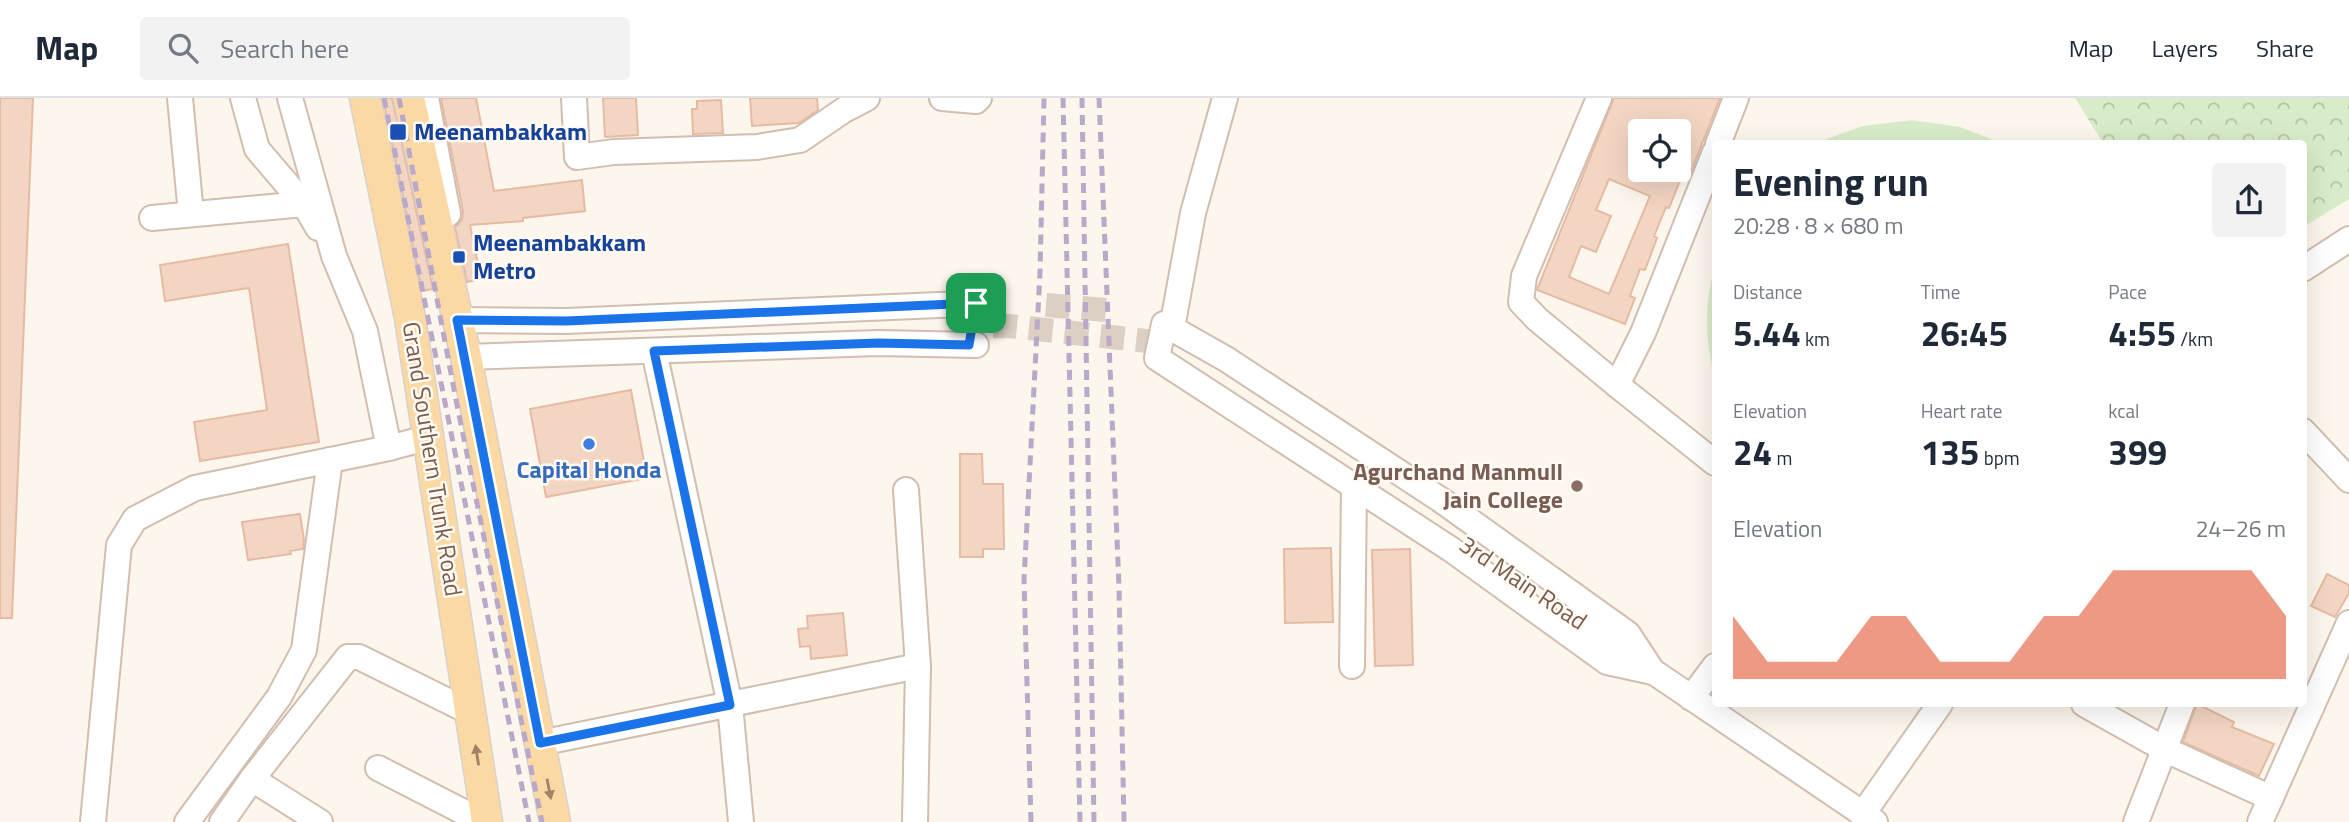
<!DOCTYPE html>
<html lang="en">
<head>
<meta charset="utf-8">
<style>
  :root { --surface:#fff; --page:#f2f2f3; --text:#1f2937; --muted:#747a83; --line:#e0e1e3; --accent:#e76f51 }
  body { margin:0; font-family:"Titillium Web",sans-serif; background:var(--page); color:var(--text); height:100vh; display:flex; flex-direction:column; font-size:26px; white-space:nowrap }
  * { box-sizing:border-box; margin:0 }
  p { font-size:23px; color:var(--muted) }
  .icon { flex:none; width:38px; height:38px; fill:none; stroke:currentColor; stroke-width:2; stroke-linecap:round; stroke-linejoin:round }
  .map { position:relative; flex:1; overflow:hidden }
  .drawer { position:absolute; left:1712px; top:42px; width:595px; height:567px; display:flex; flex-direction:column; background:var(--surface); border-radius:7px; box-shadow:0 7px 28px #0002 }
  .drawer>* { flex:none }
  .buttons { position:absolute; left:1628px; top:21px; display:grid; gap:14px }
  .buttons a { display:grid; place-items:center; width:63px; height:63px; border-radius:7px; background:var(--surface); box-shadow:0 7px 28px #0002; font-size:35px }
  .pin { position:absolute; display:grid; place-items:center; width:60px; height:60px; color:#fff; margin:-30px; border-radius:14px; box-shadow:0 4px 10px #0006 }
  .round { display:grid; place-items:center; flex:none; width:74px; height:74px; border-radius:7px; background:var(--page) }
  .summary { display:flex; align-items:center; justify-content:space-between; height:119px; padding:0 21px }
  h1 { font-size:38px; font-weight:700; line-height:52px }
  .figures { display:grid; grid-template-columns:repeat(3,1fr); gap:10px; height:119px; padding:7px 21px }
  .figures div { display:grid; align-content:center }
  .figures b { font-size:35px; font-weight:700 }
  .figures small { font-size:19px; font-weight:400 }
  .figures p { font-size:19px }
  .chart { height:196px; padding:14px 21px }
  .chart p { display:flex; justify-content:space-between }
  .chart svg { width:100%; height:126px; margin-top:7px; fill:var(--accent); opacity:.7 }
  header { display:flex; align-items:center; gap:42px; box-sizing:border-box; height:98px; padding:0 35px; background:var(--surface); border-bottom:2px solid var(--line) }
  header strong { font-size:33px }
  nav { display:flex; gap:38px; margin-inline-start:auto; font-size:24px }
  .search { width:490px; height:63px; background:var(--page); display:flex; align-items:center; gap:18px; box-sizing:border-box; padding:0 24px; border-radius:7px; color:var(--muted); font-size:26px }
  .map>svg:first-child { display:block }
</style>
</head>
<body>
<header>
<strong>Map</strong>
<div class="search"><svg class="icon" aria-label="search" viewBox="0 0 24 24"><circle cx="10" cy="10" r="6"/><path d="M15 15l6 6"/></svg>Search here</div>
<nav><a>Map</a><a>Layers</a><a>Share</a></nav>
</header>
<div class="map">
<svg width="2349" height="724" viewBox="0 0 2349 724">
  <defs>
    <pattern id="park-crowns" width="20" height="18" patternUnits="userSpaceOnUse" patternTransform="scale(1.75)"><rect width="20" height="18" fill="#d8ecc9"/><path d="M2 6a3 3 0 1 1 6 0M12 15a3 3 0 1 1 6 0" fill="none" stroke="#b4c2a5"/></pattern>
  </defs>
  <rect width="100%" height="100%" fill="#fdf6ec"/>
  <g fill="#d8ecc9">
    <path d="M1912 22 1960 29 2001 45H1816L1863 28Z"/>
    <path d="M1715 170V279C1705 244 1704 204 1715 170Z"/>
  </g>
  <path fill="url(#park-crowns)" d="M2075 0H2349V101L2303 129V46L2103 45Z"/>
  <g fill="#f3d5c3" stroke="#e6bba3" stroke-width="2" fill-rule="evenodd">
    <path d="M0 0H33L12 520H0Z"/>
    <path d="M383 0H392L433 191 422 193Z"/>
    <path d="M441 0H476L494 93 582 82 585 113 523 120V123L470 127 481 181 467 184 455 129 462 122 463 113Z"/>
    <path d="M603 0H636L638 37 605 39Z"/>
    <path d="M750 0H817L818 12 799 25 752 28Z"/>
    <path d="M1614 0H1720L1690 76 1678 72V33H1640V72H1660L1681 80 1669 110 1666 109 1654 138 1657 140 1645 172 1640 171 1630 198 1635 200 1625 226 1537 192ZM1609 81 1650 98 1609 196 1569 179 1581 148 1596 154 1611 118 1596 112Z"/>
    <path d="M721 2 723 35 693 36 692 11H697V3Z"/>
    <path d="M288 146 319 344 200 363 194 324 267 312 249 190 165 203 160 167Z"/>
    <path d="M631 292 647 380 546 399 530 311Z"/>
    <path d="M960 356H982L983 386H1003L1004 451H983V459H960Z"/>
    <path d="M300 416 304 442 303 451 290 453 291 456 248 462 242 424Z"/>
    <path d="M1331 450 1333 524 1285 525 1284 451Z"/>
    <path d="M1410 451 1413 567 1375 568 1372 452Z"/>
    <path d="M2327 476 2349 487V495L2335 519 2311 508Z"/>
    <path d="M843 515 847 557 811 561 810 548 800 549 798 531 808 530 807 518Z"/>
    <path d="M2197 606 2234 624 2232 629 2274 646 2259 678 2183 644Z"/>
  </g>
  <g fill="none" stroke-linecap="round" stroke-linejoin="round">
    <g stroke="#dcd0c4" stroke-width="24" stroke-dasharray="24 12" stroke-linecap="butt">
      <path d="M1046 207 1106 212"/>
      <path d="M957 229 1009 228 1147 243 1170 249"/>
    </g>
    <g stroke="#d1beb0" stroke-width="28">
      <g id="minor">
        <path d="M180 0 191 116"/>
        <path d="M243 0 257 51 304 106 318 130"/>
        <path d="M290 0 334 158 365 233 389 350"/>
        <path d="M426 0 448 116"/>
        <path d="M574 0 577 59 614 54 757 49 800 42 844 12 867 0"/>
        <path d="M942 0 976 3 979 0"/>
        <path d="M1599 0 1524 178 1521 204 1537 221 1617 287 1643 235 1715 54"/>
        <path d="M1718 46 1736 0"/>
        <path d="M152 120 304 106"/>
        <path d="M2303 171 2349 141"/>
        <path d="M457 222 566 223 986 205"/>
        <path d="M1164 226 1226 261 1441 402 1628 536 1653 574 1607 564 1452 452 1157 260Z"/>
        <path d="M1172 230 1193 115 1225 0"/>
        <path d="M654 253 730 607 741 724"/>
        <path d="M466 259 878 245 976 247"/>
        <path d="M1617 287 1715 365"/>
        <path d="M2303 333 2349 382"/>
        <path d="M906 392 918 568 915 724"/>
        <path d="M1574 520 1875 724"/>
        <path d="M1352 568 1354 389"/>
        <path d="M1691 600 1715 568"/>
        <path d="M2084 606 2166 652 2271 700"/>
        <path d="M540 645 918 568"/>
        <path d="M378 670 483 724"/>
        <path d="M252 681 320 724"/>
        <path d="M1862 717 1940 606"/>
        <path d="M93 724 119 447 135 421 195 390 389 350 430 339"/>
        <path d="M187 724 279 599 304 552 330 362"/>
        <path d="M222 724 252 681 348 559H359L470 614"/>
        <path d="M2136 724 2182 606"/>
        <path d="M2260 724 2349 525"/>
      </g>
    </g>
    <g stroke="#dad1cd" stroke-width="33">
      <g id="major">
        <path d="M365 0 410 220 487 724"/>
        <path d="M409 0 466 259 555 724"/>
      </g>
    </g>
    <use href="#minor" stroke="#fff" stroke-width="24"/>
    <use href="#major" stroke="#fbd9a5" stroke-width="30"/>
    <g stroke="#b9a8c9" stroke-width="5" stroke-dasharray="10 7" stroke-linecap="butt">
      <path d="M384 0 529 724"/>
      <path d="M399 0 456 302 542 724"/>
      <path d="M1063 0 1080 724"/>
      <path d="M1082 0 1094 724"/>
      <path d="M1099 0 1119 489 1124 724"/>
      <path d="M1031 724 1024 482 1040 175 1044 0"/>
    </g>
  </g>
  <defs><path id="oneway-solid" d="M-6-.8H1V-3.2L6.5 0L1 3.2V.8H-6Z" transform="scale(1.75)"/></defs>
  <g fill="#a18267">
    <use href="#oneway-solid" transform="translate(477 657) rotate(-99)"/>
    <use href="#oneway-solid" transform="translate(549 691) rotate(79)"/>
  </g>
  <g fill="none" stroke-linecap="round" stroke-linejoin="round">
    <g stroke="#fff" stroke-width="14">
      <path id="route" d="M976 205 969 247 878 245 654 253 730 607 540 645 457 222 566 223Z"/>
    </g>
    <use href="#route" stroke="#1a73e8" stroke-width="9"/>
  </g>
  <g fill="#1a4fb4" stroke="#fffaf3" stroke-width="2.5">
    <rect x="389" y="25" width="18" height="18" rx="3.5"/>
    <rect x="452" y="152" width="14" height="14" rx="3.5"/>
  </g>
  <circle fill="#3f7fe0" stroke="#fffaf3" stroke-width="2.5" cx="589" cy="346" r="7"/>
  <circle fill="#8d6e63" stroke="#fffaf3" stroke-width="2.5" cx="1577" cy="388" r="7"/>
  <g text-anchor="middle" stroke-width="5" stroke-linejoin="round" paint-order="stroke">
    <g font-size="24" font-weight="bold" fill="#164399" stroke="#fffaf3" text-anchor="start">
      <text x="414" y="42">Meenambakkam</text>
      <text x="473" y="153">Meenambakkam<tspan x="473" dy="28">Metro</tspan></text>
    </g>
    <g font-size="24" fill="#7a5c4d" stroke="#fffaf3">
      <text transform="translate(432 361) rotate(81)" y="8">Grand Southern Trunk Road</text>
      <text transform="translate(1523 485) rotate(34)" y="8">3rd Main Road</text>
    </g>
    <g font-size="24" font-weight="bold" fill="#366cbe" stroke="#fffaf3">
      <text x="589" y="380">Capital Honda</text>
    </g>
    <g font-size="24" font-weight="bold" fill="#785e54" stroke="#fffaf3" text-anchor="end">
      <text x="1563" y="382">Agurchand Manmull<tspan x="1563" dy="28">Jain College</tspan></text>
    </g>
  </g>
</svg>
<div class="buttons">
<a><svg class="icon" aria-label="locate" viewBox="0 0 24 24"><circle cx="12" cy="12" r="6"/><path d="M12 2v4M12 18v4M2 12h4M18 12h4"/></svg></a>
</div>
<div class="pin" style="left:976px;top:205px;background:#1e9e55"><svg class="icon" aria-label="arrive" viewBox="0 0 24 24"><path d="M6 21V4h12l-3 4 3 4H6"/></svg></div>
<section class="drawer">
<div class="summary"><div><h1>Evening run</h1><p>20:28 · 8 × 680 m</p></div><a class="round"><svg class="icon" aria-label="share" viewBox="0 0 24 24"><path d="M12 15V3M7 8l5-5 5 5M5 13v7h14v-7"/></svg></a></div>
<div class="figures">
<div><p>Distance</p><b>5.44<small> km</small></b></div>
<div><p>Time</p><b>26:45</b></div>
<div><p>Pace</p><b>4:55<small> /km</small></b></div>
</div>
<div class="figures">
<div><p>Elevation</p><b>24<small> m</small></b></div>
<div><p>Heart rate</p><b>135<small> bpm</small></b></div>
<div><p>kcal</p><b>399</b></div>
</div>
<div class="chart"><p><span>Elevation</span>24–26 m</p>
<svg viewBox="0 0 160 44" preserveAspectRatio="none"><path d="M0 44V22L10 38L20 38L30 38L40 22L50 22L60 38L70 38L80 38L90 22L100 22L110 6L120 6L130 6L140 6L150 6L160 22V44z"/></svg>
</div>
</section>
</div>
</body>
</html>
